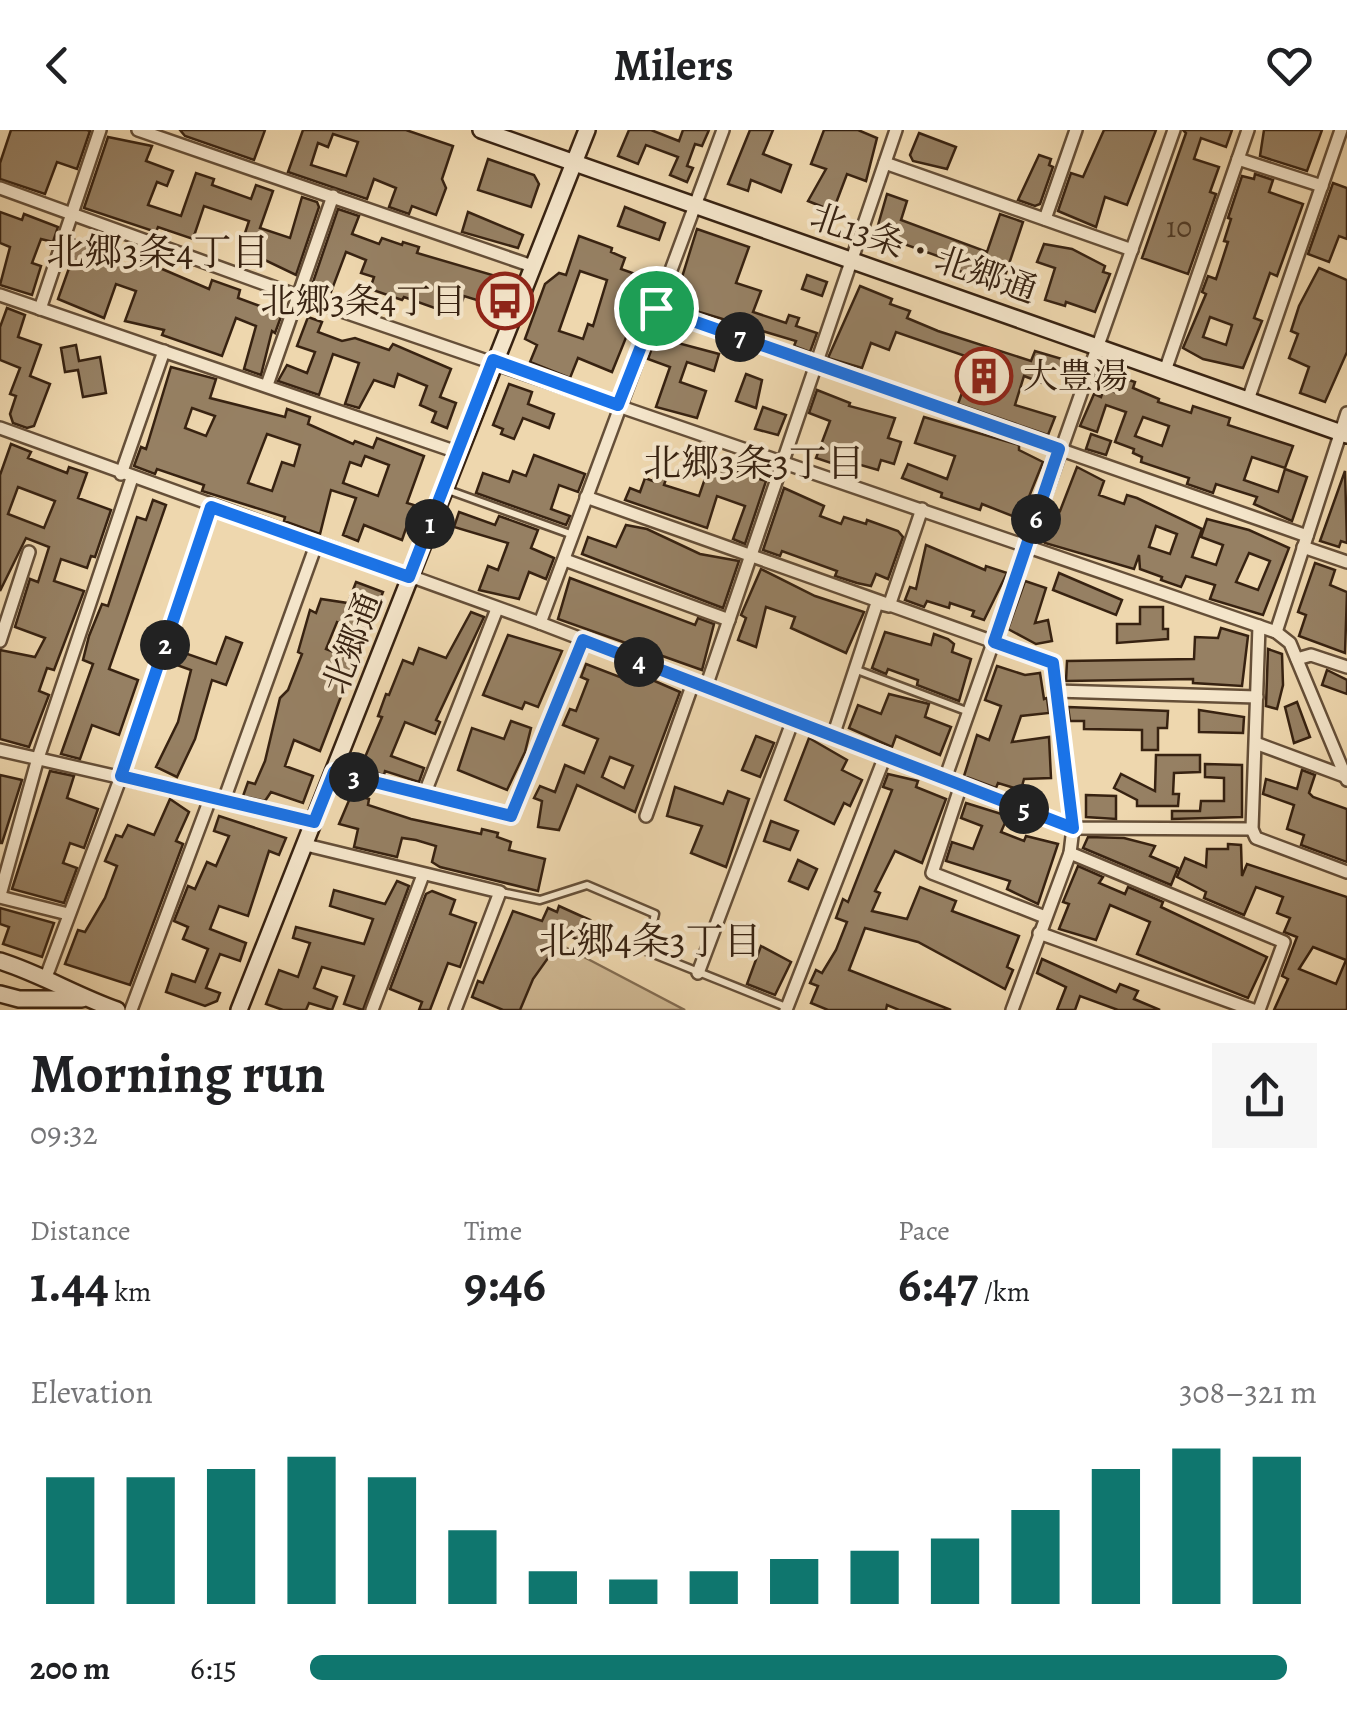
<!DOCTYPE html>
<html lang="en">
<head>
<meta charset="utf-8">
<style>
  :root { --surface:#fff; --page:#f6f6f6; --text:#202124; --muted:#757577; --accent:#0f766e }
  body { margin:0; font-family:Alegreya,"Noto Serif JP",serif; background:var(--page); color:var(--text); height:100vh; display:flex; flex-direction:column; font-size:38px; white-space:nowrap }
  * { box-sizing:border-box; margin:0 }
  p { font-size:32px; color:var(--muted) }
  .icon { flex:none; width:55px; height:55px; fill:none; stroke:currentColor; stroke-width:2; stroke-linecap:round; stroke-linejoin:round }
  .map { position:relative; height:880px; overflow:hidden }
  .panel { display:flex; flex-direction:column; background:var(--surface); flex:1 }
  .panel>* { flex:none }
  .pin { position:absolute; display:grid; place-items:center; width:85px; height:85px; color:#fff; margin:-42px; border:5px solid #fff; border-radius:50%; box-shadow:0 2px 10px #0007 }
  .km { position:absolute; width:50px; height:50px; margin:-25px; border-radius:50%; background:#222; color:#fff; font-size:28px; line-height:50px; text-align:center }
  .round { display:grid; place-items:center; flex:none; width:105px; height:105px; border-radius:0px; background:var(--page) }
  .overview { display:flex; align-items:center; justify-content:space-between; height:170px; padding:0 30px }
  h1 { font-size:55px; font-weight:700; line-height:75px }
  .stats { display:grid; grid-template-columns:repeat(3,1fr); gap:15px; height:170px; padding:10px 30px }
  .stats div { display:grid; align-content:center }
  .stats b { font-size:50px; font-weight:700 }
  .stats small { font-size:28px; font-weight:400 }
  .stats p { font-size:28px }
  .chart { height:280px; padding:20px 30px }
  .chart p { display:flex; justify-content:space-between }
  .chart svg { width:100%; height:180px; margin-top:10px; stroke:var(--accent); stroke-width:6 }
  ul { padding:0 30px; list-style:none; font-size:32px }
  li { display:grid; grid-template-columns:160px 120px 1fr; align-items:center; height:75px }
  li i { height:25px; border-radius:12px; background:var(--accent) }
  header { display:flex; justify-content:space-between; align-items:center; height:130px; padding:0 30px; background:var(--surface); font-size:45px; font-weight:700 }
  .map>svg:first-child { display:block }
</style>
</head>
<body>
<header><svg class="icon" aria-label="back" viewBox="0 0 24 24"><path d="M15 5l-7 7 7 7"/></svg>Milers<svg class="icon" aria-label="heart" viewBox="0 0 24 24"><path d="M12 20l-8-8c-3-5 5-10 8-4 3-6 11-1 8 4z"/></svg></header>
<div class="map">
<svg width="1347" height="880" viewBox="0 0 1347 880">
  <rect width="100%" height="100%" fill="#eed7ae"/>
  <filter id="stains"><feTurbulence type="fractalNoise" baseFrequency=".002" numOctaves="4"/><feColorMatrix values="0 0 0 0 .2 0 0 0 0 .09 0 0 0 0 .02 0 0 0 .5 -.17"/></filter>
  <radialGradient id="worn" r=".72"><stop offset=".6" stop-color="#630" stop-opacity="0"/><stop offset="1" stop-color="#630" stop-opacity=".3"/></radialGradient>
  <path fill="#cfb893" stroke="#836d52" stroke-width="2.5" d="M544 806 685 880H505Z"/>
  <g fill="#968063" stroke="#372211" stroke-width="2.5" fill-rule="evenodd">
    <path d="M11 0H87L90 1 77 39 57 32 45 64 0 49V33Z"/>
    <path d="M180 0H265L254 30 185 6Z"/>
    <path d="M303 0H406L453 16 442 49 446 58 436 85 412 76 409 84 389 77 396 58 374 49 367 69 288 42ZM333 4 358 12 346 46 311 35 318 13 328 17Z"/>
    <path d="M629 0H651L679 11 683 0H709L702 16 695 14 687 36 693 38 687 52 670 45 678 27 646 15 638 34 618 26Z"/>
    <path d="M750 0H773L763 24 791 35 781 62 751 50 748 61 728 54Z"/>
    <path d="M824 0H858L877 8 866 51 847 44 833 81 808 71 826 39 811 34Z"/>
    <path d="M1104 0H1156L1127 75 1105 67 1096 97 1058 81 1071 43 1083 47Z"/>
    <path d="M1183 0H1232L1226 17 1201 8 1194 29 1219 37 1210 62 1216 64 1188 144 1142 128 1186 3Z"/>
    <path d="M1264 0H1322L1307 41 1260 26Z"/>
    <path d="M919 3 956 17 947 39 913 31 910 25Z"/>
    <path d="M108 7 152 16 146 31 173 41 167 56 157 52 148 75 181 86 196 43 214 49 212 55 251 69 256 55 273 61 260 98 290 108 302 67 317 72 319 77 296 145 240 118 249 91 204 76 193 109 158 97 156 102 84 78Z"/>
    <path d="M1039 25 1051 29 1049 35 1053 37 1040 74 1035 76 1018 70Z"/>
    <path d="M488 29 534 45 539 54 531 77 478 60Z"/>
    <path d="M1255 44 1273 50 1269 62 1303 74 1277 146 1270 143 1254 188 1262 191 1243 238 1203 229 1183 218 1206 164 1202 162 1208 146 1216 149 1228 112 1224 111 1231 89 1228 88 1242 46 1254 49ZM1210 187 1232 195 1226 215 1203 207Z"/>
    <path d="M1333 53 1347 58V109L1339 106 1329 132 1308 124Z"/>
    <path d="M887 64 907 71 901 90 987 122 1000 84 1023 92 1002 155 944 136 946 129 893 110 889 122 872 116Z"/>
    <path d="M625 77 665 93 659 110 618 96Z"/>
    <path d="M338 79 359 86 352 104 379 114 382 108 402 115 403 112 419 117 417 123 506 149 496 176 464 166 457 186 404 167 402 170 370 159 374 147 361 143 366 130 346 122 331 162 312 155Z"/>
    <path d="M0 82 22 90 24 84 58 97 53 112 41 109 32 133 41 136 32 165 0 155 10 117 0 113Z"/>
    <path d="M468 82 523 105 518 118 462 102Z"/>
    <path d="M697 99 749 117 736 153 761 161 753 182 786 193 789 185 799 188 796 196 817 203 810 222 794 216 796 211 669 173 674 159 678 160Z"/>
    <path d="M579 106 612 118 611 122 625 128 621 139 655 151 636 208 627 205 612 242 578 228 570 248 530 232 537 215 525 209 545 154 559 143 566 145ZM580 141 607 150 593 196 588 194 583 209 559 201Z"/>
    <path d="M73 109 102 123 101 126 131 136 134 127 209 159 212 150 240 160 238 168 282 184 275 203 272 201 261 245 244 239 256 196 236 188 222 226 162 205 164 200 125 191 136 161 116 154 104 188 58 169 73 127 68 126Z"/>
    <path d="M1044 114 1072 119 1105 136 1103 142 1110 144 1095 182 1066 172 1065 176 1045 170 1055 138 1037 132Z"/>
    <path d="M1319 138 1347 150V222L1325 272 1300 263 1309 237 1289 228 1298 204 1291 201 1299 176Z"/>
    <path d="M807 145 827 152 822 166 802 159Z"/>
    <path d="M860 156 892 169 890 174 910 181 907 188 938 201 1031 231 1035 221 1079 234 1074 248 1048 238 1042 253 1024 246 1015 275 1055 287 1048 305 958 274 974 229 896 202 889 220 871 213 862 238 828 228Z"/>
    <path d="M7 178 25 185 18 207 41 215 30 246 50 254 34 296 27 298 13 293 10 284 16 266 10 264 20 238 0 230V197Z"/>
    <path d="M308 187 322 192 318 202 342 211 355 208 389 220 393 214 451 239 440 267 456 273 447 298 432 292 436 282 420 275 427 256 398 244 394 257 374 250 359 278 345 274 359 233 333 224 319 265 278 251 287 235 307 243 315 222 297 216Z"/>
    <path d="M659 198 673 203 670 211 719 224 714 241 687 232 680 252 706 261 697 288 656 277 670 237 648 229Z"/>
    <path d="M76 215 79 231 100 227 106 263 83 267 78 240 65 242 61 218Z"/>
    <path d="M171 237 216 249 210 268 285 287 287 279 310 287 308 294 353 314 355 311 373 318 377 308 424 326 407 373 414 375 402 410 364 395 358 411 343 405 356 368 331 360 320 404 284 391 285 387 202 361 204 355 157 339 155 344 134 336 141 317 146 319ZM192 278 215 286 206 306 185 298ZM267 304 300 315 294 336 282 332 272 361 248 353ZM365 326 389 335 378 366 343 353 350 332 361 336Z"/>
    <path d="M746 244 762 250 756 278 736 271Z"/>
    <path d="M1120 247 1135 252 1133 258 1159 269 1158 272 1191 283 1193 276 1230 288 1228 295 1293 316 1285 338 1252 327 1244 350 1278 362 1285 339 1307 347 1292 391 1254 374 1257 367 1216 354 1213 363 1187 354 1189 348 1141 332 1142 327 1133 323 1134 319 1115 312 1126 282 1106 275 1097 302 1080 296 1094 264 1101 267 1104 258 1114 262ZM1143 287 1169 296 1162 316 1135 306Z"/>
    <path d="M509 254 532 262 528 274 554 284 549 298 523 288 514 309 501 304 503 299 493 295Z"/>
    <path d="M817 260 850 273 849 276 895 288 888 308 901 312 894 334 881 330 878 340 833 327 831 333 816 328 830 291 809 283Z"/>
    <path d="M763 277 786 285 778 305 755 299Z"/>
    <path d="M924 287 1019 315V320L1043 332 1020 389 982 374 980 380 941 367 942 363 902 348 908 334 947 349 955 326 915 313Z"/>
    <path d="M1091 304 1111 311 1106 325 1086 319Z"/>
    <path d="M11 314 31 322 28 328 67 343 69 337 87 343 78 368 111 380 95 427 91 426 87 438 61 429 54 451 84 461 54 540 47 538 39 561 49 565 29 617 0 609V520L35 527 45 508 15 497 30 449 38 452 49 417 26 408 0 461V345ZM18 357 55 371 44 398 8 384Z"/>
    <path d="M534 325 585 344 578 362 559 355 551 379 570 386 566 395 476 363 483 343 509 352 513 341 526 346Z"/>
    <path d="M710 334 766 351 745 414 733 409 745 376 717 366 707 398 625 370 630 358 640 362 645 348 653 351 655 345 666 349 664 355 699 366Z"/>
    <path d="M1077 337 1104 351 1099 365 1124 374 1127 365 1137 368 1202 399 1192 427 1216 435 1223 415 1201 407 1207 389 1249 400 1289 418 1263 485 1210 469 1215 455 1186 446 1181 457 1161 450 1162 447 1140 439 1139 425 1134 439 1045 413 1040 408 1048 385 1053 378 1060 381ZM1156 396 1177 404 1170 424 1149 417ZM1249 423 1270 431 1258 460 1236 452Z"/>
    <path d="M1345 341 1347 413 1341 411 1339 417 1320 411Z"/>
    <path d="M784 358 824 376 820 386 841 394 844 387 866 394 867 390 898 401 903 407 888 449 876 444 871 456 857 453 835 446 837 441 782 421 780 426 763 420Z"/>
    <path d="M153 370 166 375 109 539 138 550 119 605 92 595 80 629 61 624 93 534 83 530 89 506 102 474 108 476 137 387 146 390Z"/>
    <path d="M459 382 495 395 499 386 538 400 531 418 554 428 546 449 529 442 519 469 479 460 488 436 498 440 508 413 454 397Z"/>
    <path d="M626 395 647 399 700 424 739 431 723 478 582 424 588 407 616 417Z"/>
    <path d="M926 415 985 440 986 436 1007 443 984 490 972 486 974 481 950 473 949 478 927 471 924 477 905 470 910 457 916 459Z"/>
    <path d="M1315 433 1335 440 1330 455 1347 462 1345 523 1299 506 1306 485 1298 482Z"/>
    <path d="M761 439 815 466 864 482 846 523 791 498 795 487 766 477 756 517 738 510 746 488 741 485Z"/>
    <path d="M1059 443 1122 470 1116 485 1053 460Z"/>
    <path d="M570 448 695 495 698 488 714 494 702 540 558 489Z"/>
    <path d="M1025 451 1046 458 1035 493 1048 490 1052 511 1036 514 1008 499Z"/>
    <path d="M356 452 383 462 367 503 337 492 326 519 355 530 320 621 294 610 285 636 313 646 303 673 271 662 265 671 243 666 248 652 255 654 265 631 280 568 288 560 302 524 298 522 310 480 316 483 321 469 348 473Z"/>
    <path d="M1140 477H1163V499H1168V509L1117 513V494H1140Z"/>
    <path d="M471 482 484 487 436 590 440 592 435 604 405 592 391 626 424 638 419 652 385 641 384 645 360 639 382 587 378 586 386 564 389 565 403 530 413 534 419 518 446 528Z"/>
    <path d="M1221 498 1248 506 1242 556 1193 553V549L1066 551 1067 531 1194 529 1195 507 1218 508Z"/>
    <path d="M885 502 931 515 934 504 948 509 954 514 952 522 971 529 959 571 917 555 918 550 888 539 886 544 872 538Z"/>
    <path d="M508 505 562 521 538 577 525 572 522 579 483 565Z"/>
    <path d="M226 507 242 513 226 555 212 550 195 609 177 647 156 637 178 592 191 540 174 534 179 521 216 534Z"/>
    <path d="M1268 519 1282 524 1283 555 1277 579 1266 576Z"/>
    <path d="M586 534 630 551 634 542 680 562 635 682 577 655 559 700 538 697 542 671 534 668 540 656 555 662 565 635 584 643 598 609 563 595 570 579 576 581 588 550 581 547ZM610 627 633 636 624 658 602 647Z"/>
    <path d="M997 536 1025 545 1040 543 1044 569 1047 568 1049 583 1021 586 1012 612 1049 607 1051 648 1024 649 1021 660 998 653 996 658 964 646 977 605 989 610 1001 576 985 570Z"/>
    <path d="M1327 540 1347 550V564L1322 555Z"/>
    <path d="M889 564 929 574 925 587 951 597 940 625 896 606 892 617 849 598 858 575 881 584Z"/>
    <path d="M1297 572 1310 607 1294 613 1285 577Z"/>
    <path d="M1068 577 1168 581 1167 598H1158V620H1142V600L1084 599V591H1070Z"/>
    <path d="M1199 580 1244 587 1243 603 1199 602Z"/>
    <path d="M511 591 531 598 525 622 507 660 458 640 472 598 504 609Z"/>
    <path d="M756 606 774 613 760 647 742 640Z"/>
    <path d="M809 608 847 630 842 640 862 650 850 676 844 673 834 694 785 670Z"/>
    <path d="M1156 625H1200V642L1174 643 1173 664H1179L1178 676H1137V670L1114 658 1121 644 1155 661Z"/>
    <path d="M1205 634 1242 635V687L1172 689V681H1200L1201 671H1224V648L1205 647Z"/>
    <path d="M1302 640 1315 645 1309 663 1313 667 1347 679V732L1301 715 1304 705 1287 699 1294 675 1263 664 1266 649 1297 659Z"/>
    <path d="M50 641 74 646 67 668 98 679 84 718 70 713 63 733 77 738 64 773 12 759Z"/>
    <path d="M888 644 918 651 916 657 946 669 922 733 895 721 875 761 880 763 872 781 907 789 920 757 956 771 952 781 1019 806 1007 837 1013 840 1005 859 918 812 865 798 849 840 951 880H899L887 875 886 880H828L811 873 818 856 810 853 816 840 822 843 836 820 847 792 836 788 843 769 848 772 892 660 883 657Z"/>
    <path d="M0 645 22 650 2 713H0Z"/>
    <path d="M675 657 723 674 728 661 749 669 726 737 691 723 702 696 667 686Z"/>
    <path d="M1086 665 1116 666V689L1086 687Z"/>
    <path d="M359 666 369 669 368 675 411 689 481 704 482 699 498 703 497 707 511 712 509 720 545 729 538 761 440 737 432 732 436 716 416 710 402 708 397 727 354 717 358 699 339 694 350 668Z"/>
    <path d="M170 669 189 682 176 711 183 714 130 855 65 834 78 800 85 802 105 768 117 736 105 731 116 705 122 707 128 695 154 705Z"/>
    <path d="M966 673 1008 686 1001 702 1024 711 1026 706 1058 714 1038 774 1007 759 1010 751 946 731 952 712 973 719 982 696 961 688Z"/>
    <path d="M219 686 286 708 279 725 269 721 248 786 219 776 210 799 246 813 240 831 220 824 206 858 220 863 217 871 205 876 166 862 172 844 195 852 208 819 183 809 188 797 174 791 188 756 195 759 207 732 216 736 229 706 214 701Z"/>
    <path d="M771 691 798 701 790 720 764 711Z"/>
    <path d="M1088 707 1124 708 1155 716 1150 726 1178 738 1171 755 1083 718Z"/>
    <path d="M1228 714 1241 715 1242 746 1247 734 1347 767V880H1274L1288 849 1282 846 1297 807 1284 802 1290 788 1277 783 1283 767 1256 757 1244 785 1204 768 1206 762 1177 747 1185 728 1206 737 1207 719H1228ZM1313 817 1346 830 1336 854 1299 839Z"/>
    <path d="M798 730 817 739 808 759 789 751Z"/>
    <path d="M1078 736 1103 747 1099 753 1125 764 1128 757 1163 772 1161 777 1267 827 1248 868 1137 824 1150 792 1110 775 1096 810 1059 799 1069 774 1063 772Z"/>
    <path d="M397 751 409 756 363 880 344 874 354 846 322 837 314 858 337 867 332 880 309 873 306 880H283L266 874 279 840 298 847 310 813 293 808 296 797 364 814 373 789 330 776 334 760 385 774Z"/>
    <path d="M432 761 455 770 450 784 476 793 460 837 448 833 430 880H419L422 872 390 859 426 764Z"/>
    <path d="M559 776 590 790 581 811 565 804 533 849 520 880H503L472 867 478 851 483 853 513 781 542 791 548 778 557 782Z"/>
    <path d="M0 778 54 793 42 827 3 814 9 797 0 794Z"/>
    <path d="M761 816 791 832 775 865 747 854Z"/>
    <path d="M1042 829 1116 862 1120 854 1138 861 1134 869 1160 880H1118L1080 866 1075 880H1057L1066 857 1037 843Z"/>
  </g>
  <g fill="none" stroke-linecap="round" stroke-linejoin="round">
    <g stroke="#654f38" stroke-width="11">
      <g id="lane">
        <path d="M448 360 573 405"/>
        <path d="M857 540 969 582"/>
        <path d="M501 762 540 770 587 755 655 784 646 821 786 877"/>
      </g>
    </g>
    <g stroke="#654f38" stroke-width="16">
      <g id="street">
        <path d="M138 0 532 136"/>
        <path d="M1238 29 1322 56"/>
        <path d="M885 33 1132 120"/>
        <path d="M0 58 298 166 1276 502 1290 513 1347 650"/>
        <path d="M1045 89 1076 0"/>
        <path d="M0 165 457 322"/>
        <path d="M656 178 1307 406"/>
        <path d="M40 179 100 0"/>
        <path d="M1165 241 1248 0"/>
        <path d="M267 255 333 66"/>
        <path d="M1248 270 1341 0"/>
        <path d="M0 298 540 493 1073 698 1070 723 1012 880"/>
        <path d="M121 344 164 221"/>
        <path d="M586 367 1053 533 1073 698 1252 699"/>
        <path d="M1303 417 1347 432"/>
        <path d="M565 430 729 490"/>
        <path d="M540 493 723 0"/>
        <path d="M1259 496 1252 699 1256 708 1347 742"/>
        <path d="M1276 502 1347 283"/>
        <path d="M0 511 29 422"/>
        <path d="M1297 529 1311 525 1347 537"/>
        <path d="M706 557 896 0"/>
        <path d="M1056 561 1257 567"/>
        <path d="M833 606 877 473 889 476 922 379"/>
        <path d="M1258 614 1347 647"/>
        <path d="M0 620 315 692"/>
        <path d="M333 642 511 687 583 510"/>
        <path d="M945 649 1174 0"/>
        <path d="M961 655 932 743 1045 787"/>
        <path d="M424 665 497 479"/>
        <path d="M224 670 316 415"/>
        <path d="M646 686 693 553"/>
        <path d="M306 715 500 762 455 880"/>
        <path d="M1070 723 1284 812 1259 880"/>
        <path d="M0 765 38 628 132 348"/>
        <path d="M0 767 68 784"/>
        <path d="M1039 803 1253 880"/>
        <path d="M698 843 793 590"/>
        <path d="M46 847 119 652 211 377"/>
        <path d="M131 880 210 669"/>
        <path d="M372 880 423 745"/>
        <path d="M786 880 885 626"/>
      </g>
    </g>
    <g stroke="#372211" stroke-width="20">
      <g id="secondary">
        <path d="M481 0 1347 305"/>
        <path d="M0 831C41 844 77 866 117 880"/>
        <path d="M0 864 19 869H82"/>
        <path d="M239 880 587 0"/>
      </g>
    </g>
    <use href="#lane" stroke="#f4e5ca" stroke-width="6"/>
    <use href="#street" stroke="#f4e5ca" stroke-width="11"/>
    <use href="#secondary" stroke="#f4e5ca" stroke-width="15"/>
  </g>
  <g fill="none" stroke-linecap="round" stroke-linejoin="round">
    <g stroke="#fff" stroke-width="20">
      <path id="route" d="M656 178 1059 319 994 512 1053 533 1073 698 583 510 511 686 334 642 314 692 121 646 211 377 409 447 493 230 618 275Z"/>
    </g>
    <use href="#route" stroke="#1a73e8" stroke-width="12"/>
  </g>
  <defs>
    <g id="bus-ring" transform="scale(2.875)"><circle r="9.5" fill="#f4e5ca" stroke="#8f2418" stroke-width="1.5"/><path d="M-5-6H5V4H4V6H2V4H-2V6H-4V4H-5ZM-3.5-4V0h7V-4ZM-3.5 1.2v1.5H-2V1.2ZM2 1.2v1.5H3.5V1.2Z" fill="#8f2418"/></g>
    <g id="building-ring" transform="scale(2.875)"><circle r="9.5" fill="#f4e5ca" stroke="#8f2418" stroke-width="1.5"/><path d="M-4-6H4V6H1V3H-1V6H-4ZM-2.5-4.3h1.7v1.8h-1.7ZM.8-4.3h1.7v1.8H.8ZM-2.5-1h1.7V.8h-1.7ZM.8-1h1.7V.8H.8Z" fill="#8f2418"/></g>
  </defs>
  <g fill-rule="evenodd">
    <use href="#bus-ring" x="505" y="171"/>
    <use href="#building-ring" x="984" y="246"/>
  </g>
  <g text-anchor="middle" stroke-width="8" stroke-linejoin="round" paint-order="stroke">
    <g font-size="30" fill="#4f3a26">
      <text x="1179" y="107">10</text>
    </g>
    <g font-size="35" fill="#372211" stroke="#f4e5ca">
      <text transform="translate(924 123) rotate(19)" y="12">北13条・北郷通</text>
      <text transform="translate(352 513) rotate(-69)" y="12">北郷通</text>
    </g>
    <g font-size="35" fill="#372211" stroke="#f4e5ca" text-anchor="end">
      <text x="466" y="183">北郷3条4丁目</text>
      <text x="1023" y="258" text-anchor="start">大豊湯</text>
    </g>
    <g font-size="38" fill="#372211" stroke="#f4e5ca">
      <text x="158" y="135">北郷3条4丁目</text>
      <text x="754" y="346">北郷3条3丁目</text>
      <text x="650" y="824">北郷4条3丁目</text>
    </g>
  </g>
  <rect width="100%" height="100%" filter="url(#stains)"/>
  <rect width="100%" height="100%" fill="url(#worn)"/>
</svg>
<div class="pin" style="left:656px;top:178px;background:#1e9e55"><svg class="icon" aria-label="arrive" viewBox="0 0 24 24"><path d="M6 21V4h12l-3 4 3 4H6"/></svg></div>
<b class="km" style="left:430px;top:394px">1</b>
<b class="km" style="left:165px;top:515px">2</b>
<b class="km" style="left:354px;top:647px">3</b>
<b class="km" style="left:639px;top:532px">4</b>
<b class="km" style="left:1024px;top:679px">5</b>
<b class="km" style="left:1036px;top:389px">6</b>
<b class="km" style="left:740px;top:207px">7</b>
</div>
<section class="panel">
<div class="overview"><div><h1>Morning run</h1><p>09:32</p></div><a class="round"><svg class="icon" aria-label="share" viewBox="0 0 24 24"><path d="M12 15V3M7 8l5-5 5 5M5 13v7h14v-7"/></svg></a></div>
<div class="stats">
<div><p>Distance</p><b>1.44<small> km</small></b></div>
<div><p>Time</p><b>9:46</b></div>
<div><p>Pace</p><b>6:47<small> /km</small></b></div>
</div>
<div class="chart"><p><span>Elevation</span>308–321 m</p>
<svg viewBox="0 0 160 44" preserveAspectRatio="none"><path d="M5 44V13M15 44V13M25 44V11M35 44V8M45 44V13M55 44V26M65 44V36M75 44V38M85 44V36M95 44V33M105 44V31M115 44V28M125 44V21M135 44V11M145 44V6M155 44V8"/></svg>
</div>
<ul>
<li><b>200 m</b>6:15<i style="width:97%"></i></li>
</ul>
</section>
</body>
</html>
